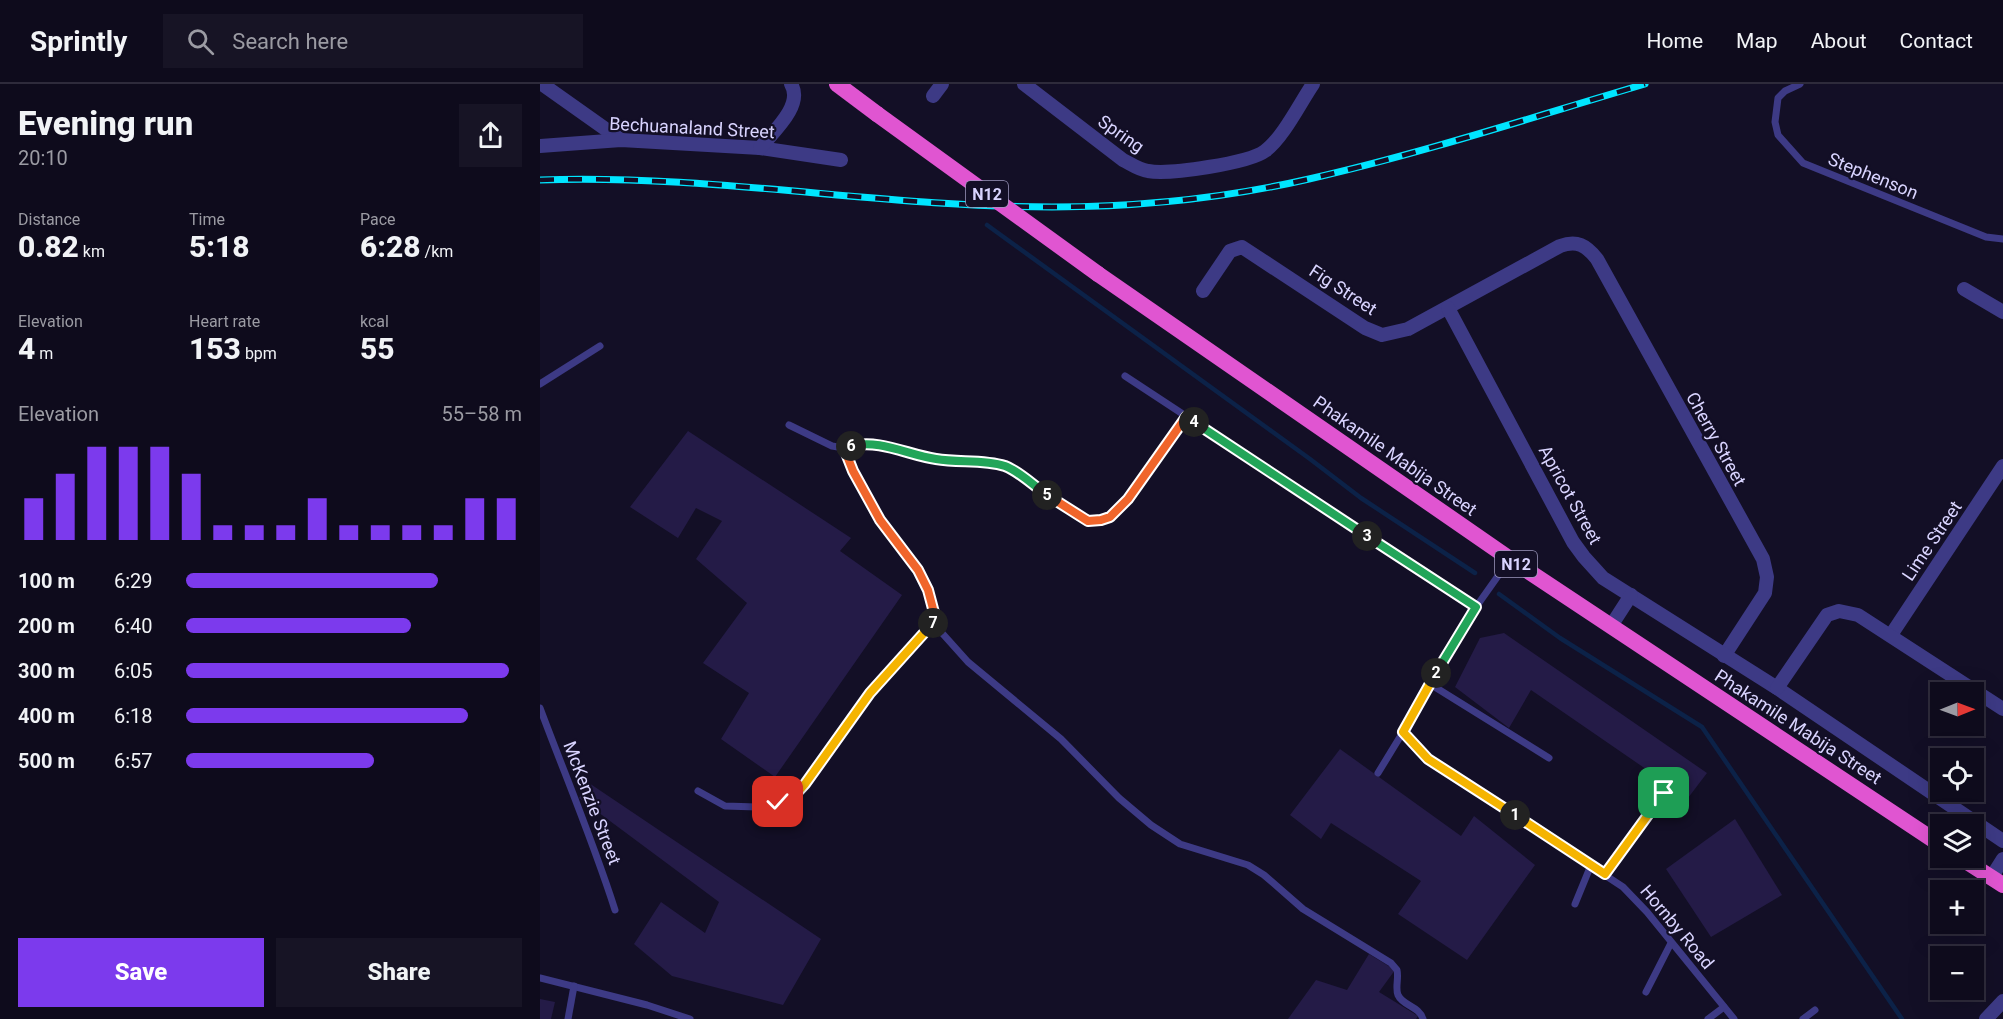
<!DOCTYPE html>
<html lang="en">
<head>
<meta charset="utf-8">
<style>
  :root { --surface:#0e0b1c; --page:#171425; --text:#f1f3f6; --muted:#9b9ba3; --line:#2e2b3b; --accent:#7c3aed }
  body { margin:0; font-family:Roboto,sans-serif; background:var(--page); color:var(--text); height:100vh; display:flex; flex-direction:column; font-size:22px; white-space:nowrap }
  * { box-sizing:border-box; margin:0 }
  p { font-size:20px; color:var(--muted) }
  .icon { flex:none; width:33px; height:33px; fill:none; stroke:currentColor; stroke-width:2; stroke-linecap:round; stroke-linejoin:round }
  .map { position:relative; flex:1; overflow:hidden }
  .details { display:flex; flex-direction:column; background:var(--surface); width:540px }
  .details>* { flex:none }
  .needle { width:39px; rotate:89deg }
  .buttons { position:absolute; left:1390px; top:598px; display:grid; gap:12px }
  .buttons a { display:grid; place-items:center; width:54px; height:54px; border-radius:0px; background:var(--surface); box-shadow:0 6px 24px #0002,0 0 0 2px var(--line); font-size:30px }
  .pin { position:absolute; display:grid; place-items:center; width:51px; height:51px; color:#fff; margin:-26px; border-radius:12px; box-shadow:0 3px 9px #0006 }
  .km { position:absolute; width:30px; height:30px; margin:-15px; border-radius:50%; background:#222; color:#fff; font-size:16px; line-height:30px; text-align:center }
  .round { display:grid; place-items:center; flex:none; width:63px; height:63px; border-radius:0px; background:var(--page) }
  .summary { display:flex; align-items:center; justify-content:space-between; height:102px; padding:0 18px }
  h1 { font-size:33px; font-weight:800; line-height:45px }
  .figures { display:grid; grid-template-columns:repeat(3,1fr); gap:9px; height:102px; padding:6px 18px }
  .figures div { display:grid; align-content:center }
  .figures b { font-size:30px; font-weight:800 }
  .figures small { font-size:16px; font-weight:400 }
  .figures p { font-size:16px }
  .chart { height:168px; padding:12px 18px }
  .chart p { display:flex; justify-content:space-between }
  .chart svg { width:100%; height:108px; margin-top:6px; stroke:var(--accent); stroke-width:6 }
  .primary-button { display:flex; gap:12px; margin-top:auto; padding:12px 18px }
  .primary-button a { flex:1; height:69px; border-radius:0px; background:var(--accent); color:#fff; font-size:24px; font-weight:800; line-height:69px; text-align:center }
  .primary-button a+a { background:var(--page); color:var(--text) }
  ul { padding:0 18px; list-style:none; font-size:20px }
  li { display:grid; grid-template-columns:96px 72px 1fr; align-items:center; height:45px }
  li i { height:15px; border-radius:8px; background:var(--accent) }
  header { display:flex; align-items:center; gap:36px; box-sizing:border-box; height:84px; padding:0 30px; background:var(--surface); border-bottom:2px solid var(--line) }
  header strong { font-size:28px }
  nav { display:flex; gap:33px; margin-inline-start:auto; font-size:21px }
  .search { width:420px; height:54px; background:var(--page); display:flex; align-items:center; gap:15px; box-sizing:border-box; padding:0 21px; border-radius:0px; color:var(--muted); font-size:22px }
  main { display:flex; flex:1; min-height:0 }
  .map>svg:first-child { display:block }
</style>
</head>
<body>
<header>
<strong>Sprintly</strong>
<div class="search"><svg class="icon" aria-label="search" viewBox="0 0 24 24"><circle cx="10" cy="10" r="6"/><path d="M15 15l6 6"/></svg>Search here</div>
<nav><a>Home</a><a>Map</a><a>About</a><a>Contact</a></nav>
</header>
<main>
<section class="details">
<div class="summary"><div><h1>Evening run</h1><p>20:10</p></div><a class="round"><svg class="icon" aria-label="share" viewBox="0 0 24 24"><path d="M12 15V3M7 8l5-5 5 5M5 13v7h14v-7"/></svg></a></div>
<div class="figures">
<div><p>Distance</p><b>0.82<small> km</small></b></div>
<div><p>Time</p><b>5:18</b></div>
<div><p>Pace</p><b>6:28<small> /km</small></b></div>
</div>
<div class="figures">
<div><p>Elevation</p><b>4<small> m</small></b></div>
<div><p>Heart rate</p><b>153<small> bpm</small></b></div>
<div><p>kcal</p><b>55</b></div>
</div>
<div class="chart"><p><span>Elevation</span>55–58 m</p>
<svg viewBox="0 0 160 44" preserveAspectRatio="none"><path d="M5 44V27M15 44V17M25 44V6M35 44V6M45 44V6M55 44V17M65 44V38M75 44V38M85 44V38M95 44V27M105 44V38M115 44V38M125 44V38M135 44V38M145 44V27M155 44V27"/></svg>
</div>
<ul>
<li><b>100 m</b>6:29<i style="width:75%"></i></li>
<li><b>200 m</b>6:40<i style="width:67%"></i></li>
<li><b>300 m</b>6:05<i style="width:96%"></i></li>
<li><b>400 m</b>6:18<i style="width:84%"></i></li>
<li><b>500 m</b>6:57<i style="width:56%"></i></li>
</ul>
<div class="primary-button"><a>Save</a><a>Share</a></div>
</section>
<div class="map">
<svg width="1463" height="935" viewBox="0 0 1463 935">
  <rect width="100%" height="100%" fill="#130f26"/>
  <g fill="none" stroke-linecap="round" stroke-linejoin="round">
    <g stroke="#0c2248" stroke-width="4.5">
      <path d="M447 141 770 375 821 414 935 489"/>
      <path d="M959 510 1020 554 1162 643 1362 935"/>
    </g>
  </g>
  <g fill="#241b47">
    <path d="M148 347 311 454 300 467 362 511 235 693 181 655 209 609 163 579 207 519 156 475 182 437 156 424 138 454 90 423Z"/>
    <path d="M964 549 1167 689 1148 714 991 606 969 644 915 603 940 554Z"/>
    <path d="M800 665 921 752 934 732 995 781 927 876 858 830 881 797 791 739 781 755 750 731Z"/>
    <path d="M49 699 281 855 243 921 132 892 94 860 121 818 165 849 179 818 39 714Z"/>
    <path d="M1195 735 1242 811 1171 853 1126 785Z"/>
    <path d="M829 870 855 886 839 908 878 932 876 935H748L776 896 807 906Z"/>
    <path d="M0 915 15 918 11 935H0Z"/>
  </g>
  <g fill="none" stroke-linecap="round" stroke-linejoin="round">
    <g stroke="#3d3a85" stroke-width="7">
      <path d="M1260 0 1245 7 1238 14 1235 38 1238 51 1263 79 1446 153 1463 155"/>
      <path d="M585 292 936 523"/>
      <path d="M0 300 60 262"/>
      <path d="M249 341 292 362 304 364 328 360 355 364 393 375 450 379 467 383 538 433C548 437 560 439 570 433 591 419 630 356 646 333"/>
      <path d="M304 364 313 387 340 436 378 486 388 506 396 536 402 549 428 578 521 655 579 714 611 741 640 760 708 781 724 791 763 825 851 879 857 886C859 894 855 904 858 911 863 922 879 922 883 935"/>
      <path d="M970 475 936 523 863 648 881 668 899 682 1083 803 1107 828 1194 935"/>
      <path d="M890 600 1009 674"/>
      <path d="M0 624C25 691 53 757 75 826"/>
      <path d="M838 689 863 648"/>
      <path d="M158 707 185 722 217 723 253 713 265 700 330 609 396 536"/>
      <path d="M1065 790 1124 709"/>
      <path d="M1035 820 1051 781"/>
      <path d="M0 894 107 921 150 935"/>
      <path d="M1106 908 1131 859"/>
      <path d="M28 935 34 902"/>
      <path d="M1168 935 1184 923"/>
      <path d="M1263 935 1275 926"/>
    </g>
    <g stroke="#3d3a85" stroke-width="14">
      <path d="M2 0 81 56"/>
      <path d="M484 0 583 76C591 80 599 86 608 87 629 91 709 79 725 67 743 54 760 19 773 0"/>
      <path d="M393 12 402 0"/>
      <path d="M0 62 81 56 220 64 301 76"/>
      <path d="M220 64C233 48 264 21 251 0"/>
      <path d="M1424 205 1463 228"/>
      <path d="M663 207 690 167 702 163 825 244 842 251 868 245 1020 162C1037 156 1046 161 1057 175L1223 475 1227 493 1225 509 1184 572"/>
      <path d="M908 224 1033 458 1044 473 1063 494 1237 604 1463 757"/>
      <path d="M1071 542 1091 511"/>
      <path d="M1351 551 1463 382"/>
      <path d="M1237 604 1287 531 1299 527 1318 531 1463 625"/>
      <path d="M1451 794 1463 775"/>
      <path d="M1446 935 1463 917"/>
    </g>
    <g stroke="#e055d1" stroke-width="16">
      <path d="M297 0 337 30"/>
      <path d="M558 190 970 475 1401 761"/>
      <path d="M1421 774 1463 801"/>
    </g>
    <g stroke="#00e5ff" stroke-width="7">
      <path id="rail" d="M0 96C172 90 341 123 512 123 597 123 686 114 769 95 883 69 993 33 1105 0"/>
    </g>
    <use href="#rail" stroke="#130f26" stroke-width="4.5" stroke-dasharray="14" stroke-linecap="butt"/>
    <path stroke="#e055d1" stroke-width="16" d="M337 30 558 190"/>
  </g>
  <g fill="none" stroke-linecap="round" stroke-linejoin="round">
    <g stroke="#fff" stroke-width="12">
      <path id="split-1" d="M975 731 1065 790 1124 709"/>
    </g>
    <g stroke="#fff" stroke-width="12">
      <path id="split-2" d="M896 589 863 648 888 675 975 731"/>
    </g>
    <g stroke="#fff" stroke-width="12">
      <path id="split-3" d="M827 452 936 523 896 589"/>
    </g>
    <g stroke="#fff" stroke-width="12">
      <path id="split-4" d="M654 338 827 452"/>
    </g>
    <g stroke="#fff" stroke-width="12">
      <path id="split-5" d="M507 411 548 437 561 436 570 433 588 415 646 333 654 338"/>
    </g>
    <g stroke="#fff" stroke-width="12">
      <path id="split-6" d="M311 362C340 355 368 371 396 375 419 379 443 375 465 382 479 387 494 402 507 411"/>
    </g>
    <g stroke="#fff" stroke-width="12">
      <path id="split-7" d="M311 362 304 364 313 387 340 436 378 486 388 506 396 536 393 539"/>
    </g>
    <g stroke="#fff" stroke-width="12">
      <path id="split-8" d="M238 718 253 713 265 700 330 609 393 539"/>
    </g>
    <use href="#split-1" stroke="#f5b400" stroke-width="8"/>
    <use href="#split-2" stroke="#f5b400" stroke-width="8"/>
    <use href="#split-3" stroke="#22a559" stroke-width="8"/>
    <use href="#split-4" stroke="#22a559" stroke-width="8"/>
    <use href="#split-5" stroke="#f0652b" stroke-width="8"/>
    <use href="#split-6" stroke="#22a559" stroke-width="8"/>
    <use href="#split-7" stroke="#f0652b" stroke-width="8"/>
    <use href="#split-8" stroke="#f5b400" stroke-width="8"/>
  </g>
  <g text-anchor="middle" stroke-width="4.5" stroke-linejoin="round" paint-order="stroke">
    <g fill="#130f26" stroke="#9e99be" stroke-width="1.5">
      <rect x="426" y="97" width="42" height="26" rx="4.5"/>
      <rect x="955" y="467" width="42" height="26" rx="4.5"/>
    </g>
    <g font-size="16" font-weight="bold" fill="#d9d4ff">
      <text x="447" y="116">N12</text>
      <text x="976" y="486">N12</text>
    </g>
    <g font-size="18" fill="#d9d4ff" stroke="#130f26">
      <text transform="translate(152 44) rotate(3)" y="6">Bechuanaland Street</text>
      <text transform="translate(581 50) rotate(35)" y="6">Spring</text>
      <text transform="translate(1333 92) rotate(22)" y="6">Stephenson</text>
      <text transform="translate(803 206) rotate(33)" y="6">Fig Street</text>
      <text transform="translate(1176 355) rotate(61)" y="6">Cherry Street</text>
      <text transform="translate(855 372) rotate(35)" y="6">Phakamile Mabija Street</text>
      <text transform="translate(1030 411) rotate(61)" y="6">Apricot Street</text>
      <text transform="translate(1392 457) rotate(-56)" y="6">Lime Street</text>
      <text transform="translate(1258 643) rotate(33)" y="6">Phakamile Mabija Street</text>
      <text transform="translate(52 719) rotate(69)" y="6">McKenzie Street</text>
      <text transform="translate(1137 843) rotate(50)" y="6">Hornby Road</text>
    </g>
  </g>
</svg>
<div class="buttons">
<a><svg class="needle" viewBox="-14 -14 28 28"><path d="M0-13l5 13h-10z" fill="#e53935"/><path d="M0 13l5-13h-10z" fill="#9b9ba3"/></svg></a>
<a><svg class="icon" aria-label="locate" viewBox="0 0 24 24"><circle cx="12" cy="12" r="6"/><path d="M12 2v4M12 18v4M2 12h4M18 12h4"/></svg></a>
<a><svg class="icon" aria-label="layers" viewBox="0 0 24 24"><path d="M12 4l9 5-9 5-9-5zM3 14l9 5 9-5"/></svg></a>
<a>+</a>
<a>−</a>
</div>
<div class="pin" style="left:1124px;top:709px;background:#1e9e55"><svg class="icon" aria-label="arrive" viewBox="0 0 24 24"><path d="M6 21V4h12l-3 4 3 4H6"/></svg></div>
<div class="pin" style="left:238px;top:718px;background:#d93025"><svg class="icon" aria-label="check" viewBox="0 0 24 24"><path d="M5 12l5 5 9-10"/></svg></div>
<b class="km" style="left:975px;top:731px">1</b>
<b class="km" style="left:896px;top:589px">2</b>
<b class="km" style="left:827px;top:452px">3</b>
<b class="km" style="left:654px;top:338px">4</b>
<b class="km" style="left:507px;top:411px">5</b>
<b class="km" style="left:311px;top:362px">6</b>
<b class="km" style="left:393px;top:539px">7</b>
</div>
</main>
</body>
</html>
